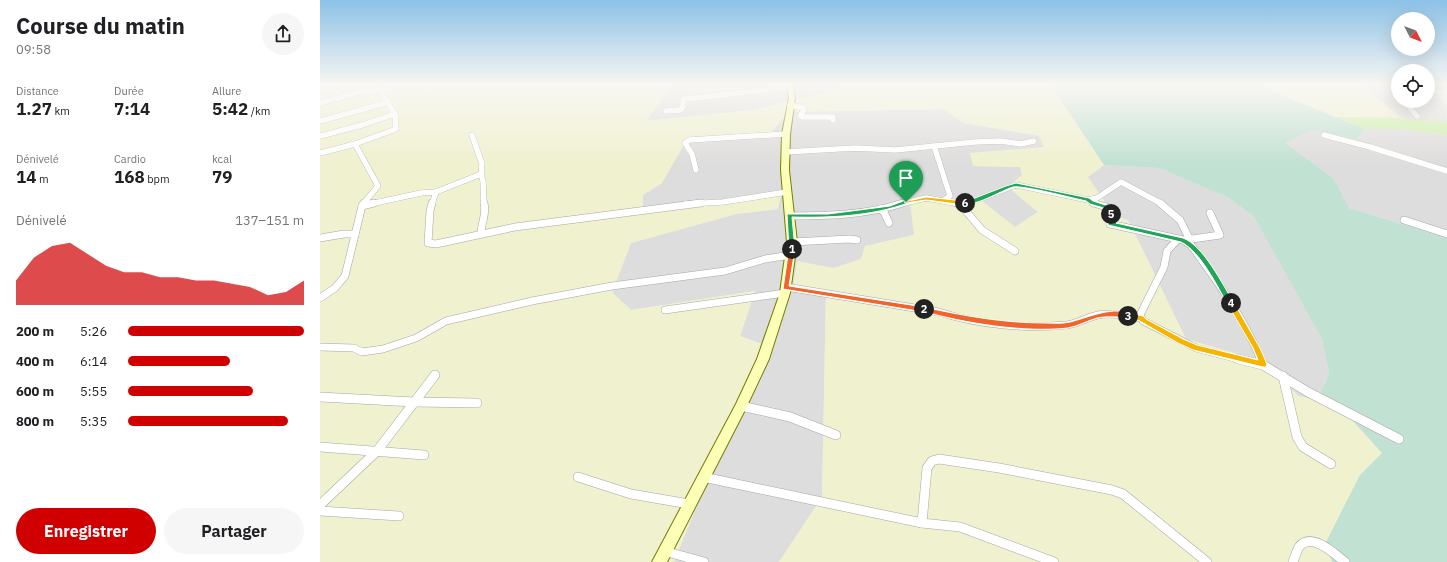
<!DOCTYPE html>
<html lang="fr">
<head>
<meta charset="utf-8">
<style>
  :root { --surface:#fff; --page:#f6f6f6; --text:#202124; --muted:#757577; --accent:#d00001 }
  body { margin:0; font-family:"IBM Plex Sans",sans-serif; background:var(--page); color:var(--text); height:100vh; display:flex; flex-direction:column; font-size:15px; white-space:nowrap }
  * { box-sizing:border-box; margin:0 }
  p { font-size:13px; color:var(--muted) }
  .icon { flex:none; width:22px; height:22px; fill:none; stroke:currentColor; stroke-width:2; stroke-linecap:round; stroke-linejoin:round }
  .map { position:relative; flex:1; overflow:hidden }
  .sheet { display:flex; flex-direction:column; background:var(--surface); width:320px }
  .sheet>* { flex:none }
  .needle { width:26px; rotate:132deg }
  .controls { position:absolute; left:1071px; top:12px; display:grid; gap:8px }
  .controls a { display:grid; place-items:center; width:44px; height:44px; border-radius:50%; background:var(--surface); box-shadow:0 4px 16px #0002; font-size:20px }
  .pin { position:absolute; display:grid; place-items:center; width:34px; height:34px; color:#fff; margin:-41px -17px; border-radius:50% 50% 50% 0; rotate:-45deg; box-shadow:0 0 4px #0007 }
  .pin .icon { rotate:45deg }
  .km { position:absolute; width:20px; height:20px; margin:-10px; border-radius:50%; background:#222; color:#fff; font-size:11px; line-height:20px; text-align:center }
  .round { display:grid; place-items:center; flex:none; width:42px; height:42px; border-radius:21px; background:var(--page) }
  .head { display:flex; align-items:center; justify-content:space-between; height:68px; padding:0 16px }
  h1 { font-size:22px; font-weight:700; line-height:30px }
  .stats { display:grid; grid-template-columns:repeat(3,1fr); gap:6px; height:68px; padding:4px 16px }
  .stats div { display:grid; align-content:center }
  .stats b { font-size:17px; font-weight:700 }
  .stats small { font-size:11px; font-weight:400 }
  .stats p { font-size:11px }
  .chart { height:112px; padding:8px 16px }
  .chart p { display:flex; justify-content:space-between }
  .chart svg { width:100%; height:72px; margin-top:4px; fill:var(--accent); opacity:.7 }
  .primary-button { display:flex; gap:8px; margin-top:auto; padding:8px 16px }
  .primary-button a { flex:1; height:46px; border-radius:24px; background:var(--accent); color:#fff; font-size:16px; font-weight:700; line-height:46px; text-align:center }
  .primary-button a+a { background:var(--page); color:var(--text) }
  ul { padding:0 16px; list-style:none; font-size:13px }
  li { display:grid; grid-template-columns:64px 48px 1fr; align-items:center; height:30px }
  li i { height:10px; border-radius:5px; background:var(--accent) }
  main { display:flex; flex:1; min-height:0 }
  .map>svg:first-child { display:block }
</style>
</head>
<body>
<main>
<section class="sheet">
<div class="head"><div><h1>Course du matin</h1><p>09:58</p></div><a class="round"><svg class="icon" aria-label="share" viewBox="0 0 24 24"><path d="M12 15V3M7 8l5-5 5 5M5 13v7h14v-7"/></svg></a></div>
<div class="stats">
<div><p>Distance</p><b>1.27<small> km</small></b></div>
<div><p>Durée</p><b>7:14</b></div>
<div><p>Allure</p><b>5:42<small> /km</small></b></div>
</div>
<div class="stats">
<div><p>Dénivelé</p><b>14<small> m</small></b></div>
<div><p>Cardio</p><b>168<small> bpm</small></b></div>
<div><p>kcal</p><b>79</b></div>
</div>
<div class="chart"><p><span>Dénivelé</span>137–151 m</p>
<svg viewBox="0 0 160 44" preserveAspectRatio="none"><path d="M0 44V29L10 15L20 8L30 6L40 13L50 20L60 24L70 24L80 27L90 27L100 29L110 29L120 31L130 33L140 38L150 36L160 29V44z"/></svg>
</div>
<ul>
<li><b>200 m</b>5:26<i style="width:100%"></i></li>
<li><b>400 m</b>6:14<i style="width:58%"></i></li>
<li><b>600 m</b>5:55<i style="width:71%"></i></li>
<li><b>800 m</b>5:35<i style="width:91%"></i></li>
</ul>
<div class="primary-button"><a>Enregistrer</a><a>Partager</a></div>
</section>
<div class="map">
<svg width="1127" height="562" viewBox="0 0 1127 562">
  <rect width="100%" height="100%" fill="#f1ede5"/>
  <g fill="#dedddd">
    <path d="M352 85H519V89L434 110 325 121Z"/>
    <path d="M1041 85H1078V101H1108V85H1127V95H1117L1127 106 1126 123 1082 118Z"/>
    <path d="M623 109 644 123 719 136 724 147 653 166 700 167 702 175 688 187 718 212 695 227 658 198 594 235 545 246 541 259 514 268 506 291 502 497 459 562H354L442 344 420 336 435 291 311 310 292 293 311 243 416 214 458 209H323V195L342 183 363 146 375 136 450 133 469 112Z"/>
    <path d="M1045 129H1082L1127 135V238L1029 208 1014 179 964 143 992 130 1037 139Z"/>
    <path d="M784 165 839 168 909 198 934 217 1002 339 1009 374 997 400 978 396 956 372 921 355 866 339 809 221 794 215 767 177Z"/>
  </g>
  <g fill="#eff1cf">
    <path d="M0 85H352L326 121 434 110 519 89V85H731L784 165 768 177 794 215 808 221 866 339 921 355 956 372 978 396 997 400 1033 421 1062 453 1040 475 1006 542 1012 562H459L502 497 506 291 473 288 477 261 514 268 541 259 545 246 594 235 590 203 658 198 695 227 718 212 688 187 702 175 700 167 653 166 650 153 724 147 719 136 644 123 623 109 469 112 450 133 375 136 363 146 342 183 323 195V209L461 195 458 209 416 214 311 243 292 292 311 310 435 291 420 336 442 344 354 562H0Z"/>
    <path d="M937 85H1041L1082 118 1017 117Z"/>
  </g>
  <path fill="#cbefa7" d="M1127 114V135L1082 129H1045L1017 117 1082 118 1126 123Z"/>
  <path fill="#c1e1d2" d="M731 85H937L1045 129 1037 139 992 130 965 143 1014 179 1029 208 1127 238V562H1012L1006 542 1040 475 1062 453 1033 421 997 400 1009 374 1002 339 934 217 909 198 839 168 784 165Z"/>
  <g fill="none" stroke-linecap="round" stroke-linejoin="round">
    <g stroke="#a7a7a7" stroke-width="6">
      <g id="street-far2">
        <path d="M108 85 110 89"/>
        <path d="M288 87 305 85"/>
        <path d="M1078 88 1075 90 1078 94"/>
        <path d="M0 91 19 85"/>
        <path d="M1108 91 1127 92"/>
        <path d="M1084 101 1097 116"/>
        <path d="M0 103 39 92 63 90"/>
        <path d="M470 105 483 108 484 110 480 116 482 117H513V120"/>
        <path d="M346 111 360 110 363 107V100L365 99 470 87"/>
        <path d="M0 121 69 102"/>
        <path d="M152 135 162 164 161 174 163 181 164 204"/>
        <path d="M1004 135 1050 147 1127 171"/>
        <path d="M0 136 42 125 75 114"/>
        <path d="M35 144 58 186 43 204"/>
        <path d="M614 146 630 196 624 200"/>
        <path d="M465 152 535 148 575 150 655 142 680 141 701 144 714 141"/>
        <path d="M0 153 35 144 76 129 75 114 61 91 76 85"/>
        <path d="M376 170 372 154 365 143 369 140 466 134"/>
        <path d="M768 200 777 198 801 182 842 204"/>
        <path d="M50 204 101 193 116 192 161 174"/>
        <path d="M112 204 116 192"/>
        <path d="M366 204 403 202 467 192"/>
        <path d="M580 204 606 198 640 204 651 202 696 185 768 200 777 204"/>
      </g>
    </g>
    <g stroke="#a7a7a7" stroke-width="8">
      <g id="street-far1">
        <path d="M112 203 110 211 108 243 116 244 195 227 381 203"/>
        <path d="M636 203H644"/>
        <path d="M773 203 790 208 795 221 790 224"/>
        <path d="M840 203 860 220 870 240"/>
        <path d="M640 204 662 230 695 251"/>
        <path d="M42 206 54 203"/>
        <path d="M560 209 564 212 569 223"/>
        <path d="M469 216C507 216 547 215 583 203"/>
        <path d="M1084 220 1127 234"/>
        <path d="M790 224 863 240 871 245C897 281 924 318 941 360"/>
        <path d="M161 234C161 223 167 214 164 203"/>
        <path d="M0 238 24 234H35"/>
        <path d="M857 240 847 251 844 267 820 315 823 321 876 348 922 360"/>
        <path d="M865 240 900 235 890 213"/>
        <path d="M472 242 530 239 537 240"/>
        <path d="M466 287 619 312C659 325 705 329 746 325 757 324 768 317 778 315 793 312 807 316 821 318"/>
        <path d="M0 298 15 288 25 276 42 206 44 203"/>
        <path d="M345 310 465 293"/>
        <path d="M0 347 34 348 42 352 63 349 96 338 126 321 212 301 292 286 405 271 445 259 471 255"/>
      </g>
    </g>
    <g stroke="#a7a7a7" stroke-width="10">
      <g id="street">
        <path d="M918 359 943 365 988 392 1079 439"/>
        <path d="M940 359 943 365"/>
        <path d="M963 376 977 437 983 447 1011 464"/>
        <path d="M0 397 94 402 157 403"/>
        <path d="M421 406 470 417 516 435"/>
        <path d="M0 447 104 455"/>
        <path d="M258 477 311 494 369 504"/>
        <path d="M383 477 602 523 640 527 734 562"/>
        <path d="M0 505 57 451 115 375"/>
        <path d="M0 511 79 516"/>
        <path d="M602 523 607 468 612 461 619 459 679 468 792 490 803 494 887 562"/>
        <path d="M344 551 384 562"/>
        <path d="M973 562C975 557 976 552 979 547 991 531 1015 554 1025 562"/>
      </g>
    </g>
    <g stroke="#717e00" stroke-width="2">
      <path id="secondary" d="M467 85H473L475 98 470 134 469 170 477 242 470 293 449 359 425 410 347 562H332L416 404 437 359 460 293 467 242 461 170 462 134 469 98Z"/>
    </g>
    <use href="#street-far2" stroke="#fff" stroke-width="5.5"/>
    <use href="#street-far1" stroke="#fff" stroke-width="7"/>
    <use href="#street" stroke="#fff" stroke-width="9"/>
    <use href="#secondary" fill="#fcffb6" fill-rule="evenodd"/>
  </g>
  <linearGradient id="sky" x2="0" y2="1"><stop stop-color="#8cc1e6"/><stop offset="0.52" stop-color="#f9f7f3"/><stop offset="1" stop-color="#f9f7f3" stop-opacity="0"/></linearGradient>
  <rect width="1127" height="164" fill="url(#sky)"/>
  <path fill="#22a559" stroke="#fff" d="M586 200 589 202 588 203C552 216 511 218 472 217L475 249 472 251 469 249 467 214H508L570 206Z"/>
  <path fill="#f0652b" stroke="#fff" d="M469 248 475 249 469 286 604 307 608 309 604 312 463 289Z"/>
  <path fill="#f0652b" stroke="#fff" d="M604 307C644 316 684 323 725 323 733 323 742 324 750 322 764 319 799 303 811 316L808 318C797 317 787 316 777 318 767 321 758 326 748 328 705 333 643 323 602 311L601 309Z"/>
  <path fill="#f5b400" stroke="#fff" d="M908 301H913L940 348 947 364 946 367H943L873 350 858 343 818 320 805 318 804 316 808 313 823 316 826 319 863 339 877 345 938 360 933 348 907 303Z"/>
  <path fill="#22a559" stroke="#fff" d="M789 213 794 214 798 222 796 223 863 238C883 245 903 285 914 303L913 305H908C897 286 881 252 861 242L788 225V223L791 221Z"/>
  <path fill="#22a559" stroke="#fff" d="M696 183 769 198 773 201 792 207 794 214 789 215 787 209 770 204 766 201C752 198 703 185 693 187 682 190 652 209 642 203L686 186Z"/>
  <path fill="#f5b400" stroke="#fff" d="M606 197 645 201 648 203 645 205 606 200 586 203 584 202Z"/>
</svg>
<div class="controls">
<a><svg class="needle" viewBox="-14 -14 28 28"><path d="M0-13l5 13h-10z" fill="#e53935"/><path d="M0 13l5-13h-10z" fill="#757577"/></svg></a>
<a><svg class="icon" aria-label="locate" viewBox="0 0 24 24"><circle cx="12" cy="12" r="6"/><path d="M12 2v4M12 18v4M2 12h4M18 12h4"/></svg></a>
</div>
<div class="pin" style="left:586px;top:202px;background:#1e9e55"><svg class="icon" aria-label="arrive" viewBox="0 0 24 24"><path d="M6 21V4h12l-3 4 3 4H6"/></svg></div>
<b class="km" style="left:472px;top:249px">1</b>
<b class="km" style="left:604px;top:309px">2</b>
<b class="km" style="left:808px;top:316px">3</b>
<b class="km" style="left:911px;top:303px">4</b>
<b class="km" style="left:791px;top:214px">5</b>
<b class="km" style="left:645px;top:203px">6</b>
</div>
</main>
</body>
</html>
